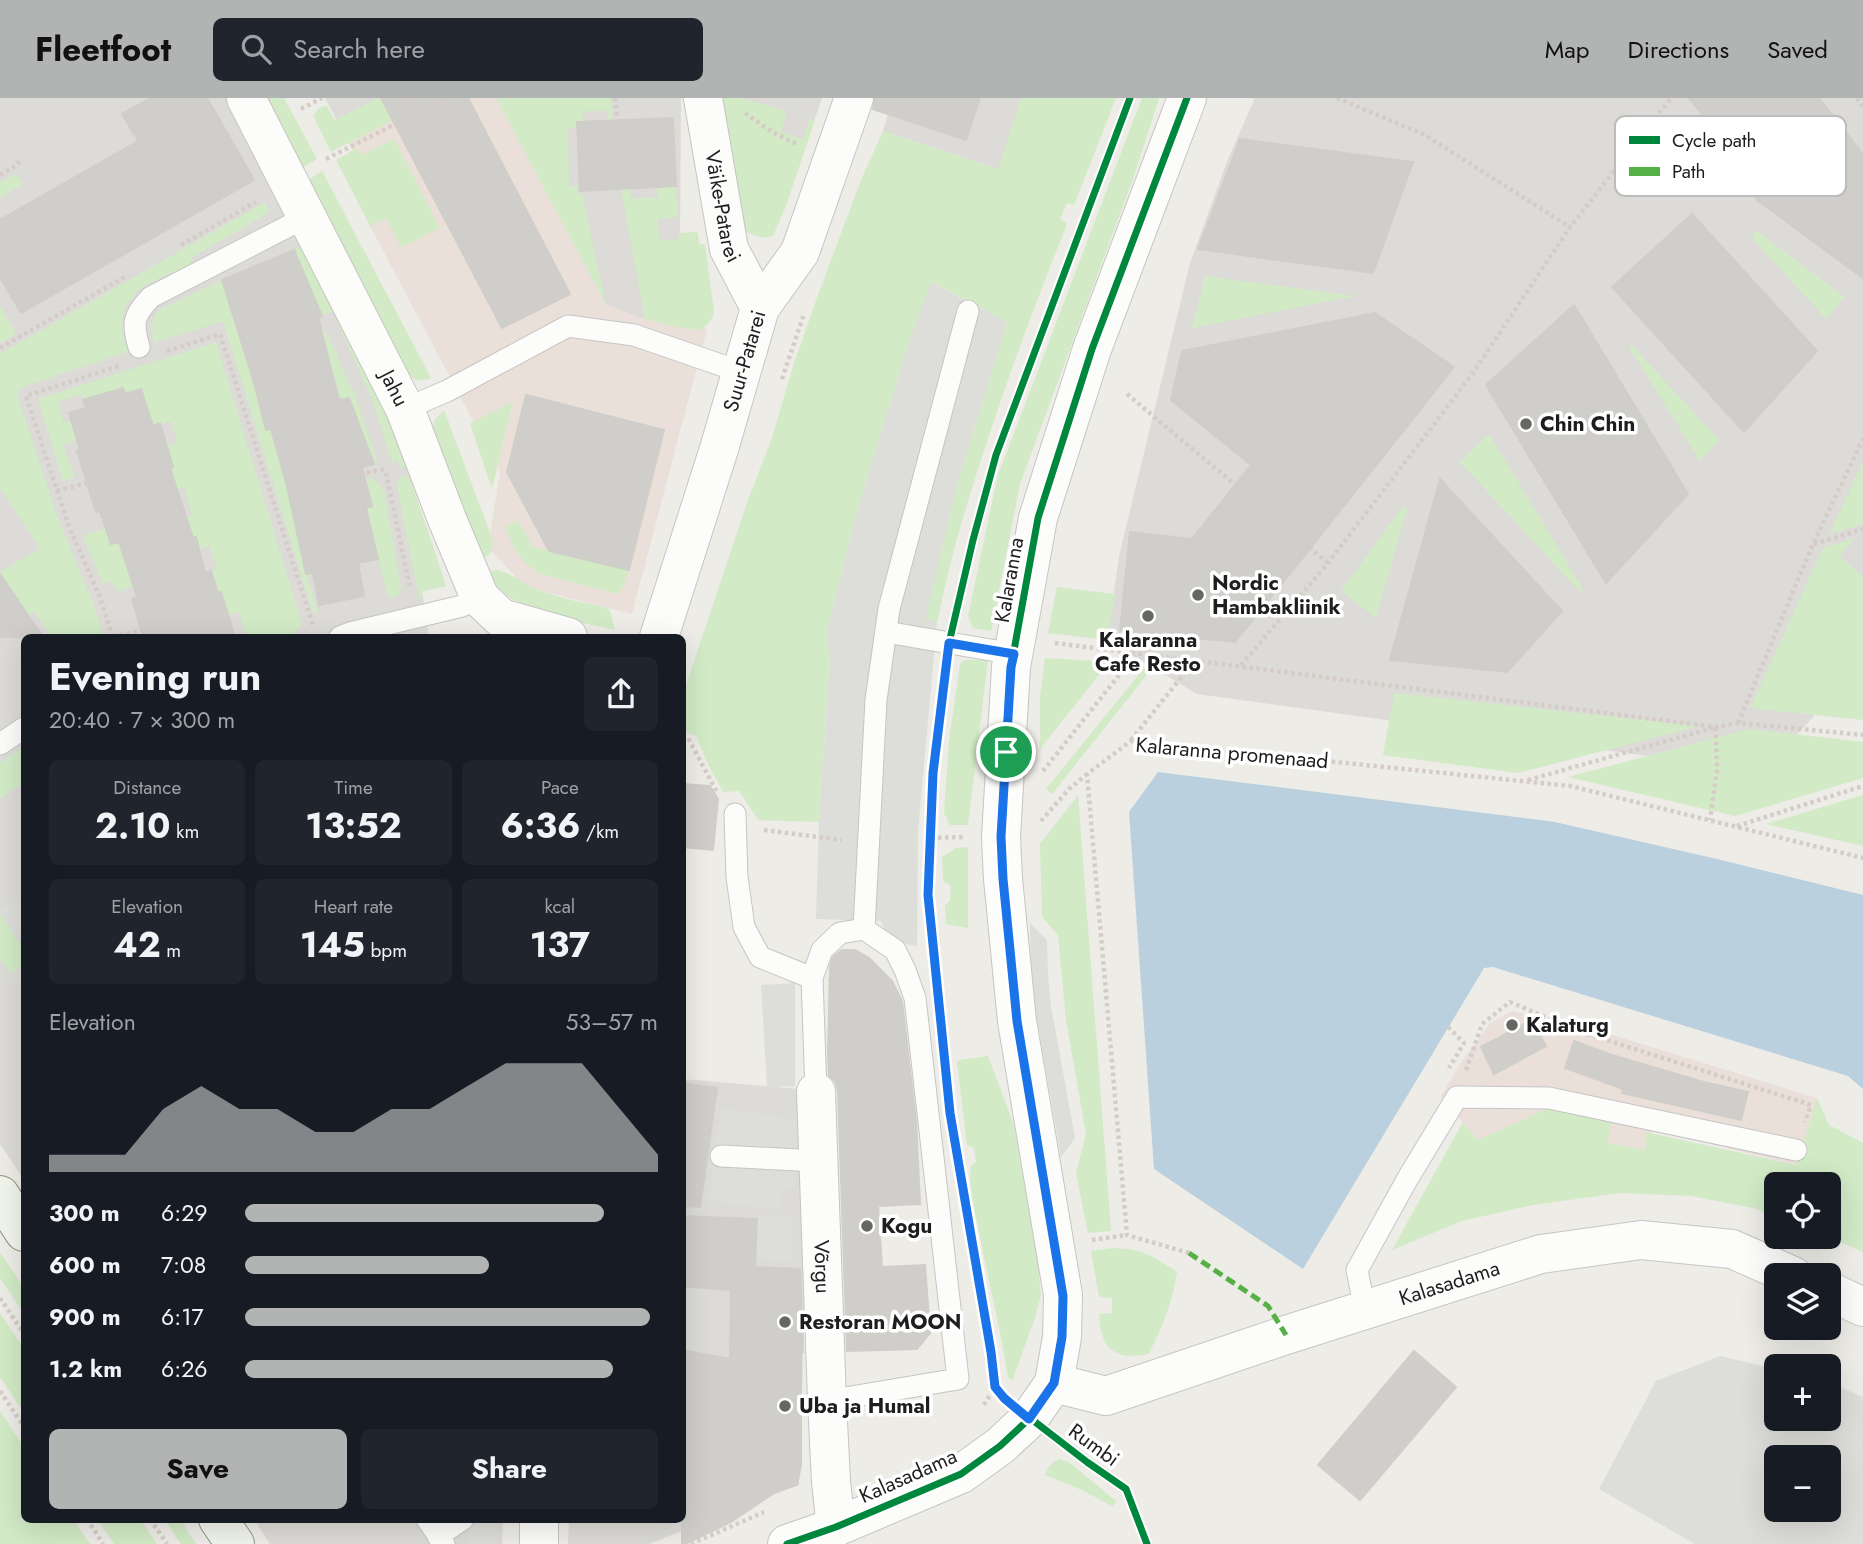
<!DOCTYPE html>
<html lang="en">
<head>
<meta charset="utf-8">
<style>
  :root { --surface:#171b24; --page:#20242c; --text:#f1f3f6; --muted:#9ea1a6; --accent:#b2b4b4 }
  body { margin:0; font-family:Jost,sans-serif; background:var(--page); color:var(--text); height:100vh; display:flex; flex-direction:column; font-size:26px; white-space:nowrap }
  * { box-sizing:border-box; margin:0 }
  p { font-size:23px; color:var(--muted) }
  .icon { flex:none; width:38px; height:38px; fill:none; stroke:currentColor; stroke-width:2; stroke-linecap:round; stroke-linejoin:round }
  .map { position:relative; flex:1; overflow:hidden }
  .drawer { position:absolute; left:21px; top:536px; width:665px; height:889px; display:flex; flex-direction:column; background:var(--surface); border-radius:10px; box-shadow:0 7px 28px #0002 }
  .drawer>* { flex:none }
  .controls { position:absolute; left:1764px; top:1074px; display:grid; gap:14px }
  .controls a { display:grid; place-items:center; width:77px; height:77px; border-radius:10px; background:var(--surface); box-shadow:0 7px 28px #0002; font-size:35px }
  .pin { position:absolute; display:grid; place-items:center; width:60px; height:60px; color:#fff; margin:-30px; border:4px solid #fff; border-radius:50%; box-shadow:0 2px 7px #0007 }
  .round { display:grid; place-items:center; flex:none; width:74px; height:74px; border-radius:10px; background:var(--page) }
  .headline { display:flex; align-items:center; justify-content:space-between; height:119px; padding:0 28px }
  h1 { font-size:38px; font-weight:700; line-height:52px }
  .stats { display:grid; grid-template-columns:repeat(3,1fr); gap:10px; height:119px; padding:7px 28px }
  .stats div { display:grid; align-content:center; border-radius:10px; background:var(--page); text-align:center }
  .stats b { font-size:35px; font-weight:700 }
  .stats small { font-size:19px; font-weight:400 }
  .stats p { font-size:19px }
  .chart { height:196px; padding:14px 28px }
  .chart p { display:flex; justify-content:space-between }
  .chart svg { width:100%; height:126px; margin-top:7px; fill:var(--accent); opacity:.7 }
  .action { display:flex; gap:14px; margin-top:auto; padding:14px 28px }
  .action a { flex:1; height:80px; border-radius:10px; background:var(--accent); color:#111; font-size:28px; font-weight:700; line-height:80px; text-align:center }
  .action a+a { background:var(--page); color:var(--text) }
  ul { padding:0 28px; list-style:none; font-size:23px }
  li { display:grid; grid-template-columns:112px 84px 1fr; align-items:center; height:52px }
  li i { height:18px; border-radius:9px; background:var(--accent) }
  header { display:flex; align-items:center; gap:42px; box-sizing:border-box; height:98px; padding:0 35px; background:var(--accent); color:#111 }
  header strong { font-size:33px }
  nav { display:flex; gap:38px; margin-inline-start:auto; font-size:24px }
  .search { width:490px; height:63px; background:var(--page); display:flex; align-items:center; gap:18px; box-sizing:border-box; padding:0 24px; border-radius:10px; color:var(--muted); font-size:26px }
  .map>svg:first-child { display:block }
</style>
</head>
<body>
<header>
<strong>Fleetfoot</strong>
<div class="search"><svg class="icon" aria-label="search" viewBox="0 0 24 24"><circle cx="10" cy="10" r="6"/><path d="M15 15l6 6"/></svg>Search here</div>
<nav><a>Map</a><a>Directions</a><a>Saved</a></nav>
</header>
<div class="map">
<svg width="1863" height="1446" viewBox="0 0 1863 1446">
  <rect width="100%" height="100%" fill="#edece7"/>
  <g fill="#dcdbd8">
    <path d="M0 0H228L381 301 406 368 446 488 422 493 429 539H24V1082L0 1046Z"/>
    <path d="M325 0H421L346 40Z"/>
    <path d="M496 0H681L680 141 649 223 606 207Z"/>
    <path d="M718 0H822L787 103Z"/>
    <path d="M887 0H1068L1016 77 883 33 888 16Z"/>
    <path d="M1255 0H1863V564L1763 674 1197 596 1107 542 1119 458 1190 165 1228 61Z"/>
    <path d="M683 981 799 991 806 1168 799 1387 649 1446H568L569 1421H682Z"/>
    <path d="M254 1421H503L502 1446H270Z"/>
  </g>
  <g fill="#ebdfd9">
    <path d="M421 0H496L606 207 649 223 707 231 632 516 525 489 488 449 500 374 369 126 385 117 346 40Z"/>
    <path d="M1512 913 1580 927 1817 1000 1796 1067 1652 1031 1646 1052 1606 1045 1550 1009 1478 1043 1441 998 1460 966 1490 925Z"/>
  </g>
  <g fill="#d2eac6">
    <path d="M265 0H284L317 61 302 70Z"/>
    <path d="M378 0H403L411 13 331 54 313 18 318 11 326 7 335 22Z"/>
    <path d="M496 0H611L612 22H608L607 13H583V23L577 24 578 30H568L569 88H577V96H582L606 207Z"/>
    <path d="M717 0H741L787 13 781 34 803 41 810 21 815 22 787 105 773 138C763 141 752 138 745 132Z"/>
    <path d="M1021 0H1116L1074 107 1067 105 1060 121 1067 126C1027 226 990 327 960 430 951 461 944 493 937 524L924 522 957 387 1007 224 932 184 908 247 859 406 827 534 830 560 819 724 758 722 739 693 723 694 709 668 696 638 683 633V596L748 402 772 340 794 265 818 197 861 82 883 33 998 71Z"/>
    <path d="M1142 0H1159L1133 81 1020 386 991 533 973 530 968 518 998 377Z"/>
    <path d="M394 41 440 130 401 150 386 120 370 128 336 62 357 50 362 57Z"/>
    <path d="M322 73 431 280C415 286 413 280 403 269L308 82Z"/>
    <path d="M17 75 23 86 0 100V84Z"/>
    <path d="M657 89H676L678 119 658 121 659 142 679 141V135L697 134 700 146H705L714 214 712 221 702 232 675 229 645 221 621 91 630 90 631 101 658 99Z"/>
    <path d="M265 104 270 114 193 159 191 168C147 183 107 199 128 254L22 289 18 293V299L58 421 93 505 104 539H52L34 513 28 517 16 499 0 510V474L40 450 0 390V256Z"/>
    <path d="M1757 133 1845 199 1826 221 1751 139Z"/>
    <path d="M303 148 336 213 322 218 294 152Z"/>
    <path d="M1205 178 1355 198 1192 230Z"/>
    <path d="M222 182 243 250 253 249 256 260 247 263 252 281H259L267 332 276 330 310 453 301 456 318 516 313 515 223 223 154 245C150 231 149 223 159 212Z"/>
    <path d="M0 208 16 236 0 245Z"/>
    <path d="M340 221 381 301 406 368 400 370 398 362 392 365 372 301 338 226Z"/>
    <path d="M316 231 322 232 328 238 356 300 377 362 374 366 349 300 332 301Z"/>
    <path d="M216 244 302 526 290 539H247L238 514 229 517 222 494 218 495 211 473 217 471 209 448 199 451 189 441 182 420 192 417 184 389 177 391 170 370 173 369 167 348 178 344 170 323 153 328 125 296 122 290 83 302 81 296 58 304 64 325 72 323 77 342 63 347 75 379 63 383 38 301Z"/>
    <path d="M1631 246 1719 342 1700 363 1629 249Z"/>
    <path d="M513 303 492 391 470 326Z"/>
    <path d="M444 312 492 440C494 450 492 457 482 460L433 329 434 323Z"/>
    <path d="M1489 336 1583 491 1580 494 1460 364Z"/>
    <path d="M1863 364V426L1829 436Z"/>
    <path d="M409 378 446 488 422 493 423 500 419 501 397 388C396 380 402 379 409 378Z"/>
    <path d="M365 380 373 381 384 392 401 490 398 498 388 500 366 410 372 408 367 388 354 382Z"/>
    <path d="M1403 408 1407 411 1376 520 1341 493Z"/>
    <path d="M518 422 533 449 629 472 622 491 617 496 541 476C518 462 515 453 505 429Z"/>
    <path d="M106 430 111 446 127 442 141 460 126 466 133 488 117 494 111 483 103 486 83 438Z"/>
    <path d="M1855 440 1839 457 1863 479V622L1750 610 1823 450Z"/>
    <path d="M496 472C513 475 525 487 541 493 561 500 583 505 605 509L610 513 615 532C579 523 502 515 489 474Z"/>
    <path d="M1057 489 1115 496 1107 542 1048 535Z"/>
    <path d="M1045 560 1109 564 1040 651V599Z"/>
    <path d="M965 562H988L968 727H950L944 715 949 642 960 566Z"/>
    <path d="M1145 569H1153L1052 696 1046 691Z"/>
    <path d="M1394 595 1699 628 1518 675 1383 657Z"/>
    <path d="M1749 631 1863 644V680L1735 718 1568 679Z"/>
    <path d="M24 648V684L0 701V665Z"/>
    <path d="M1078 697 1111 1133 1088 1135 1076 1075 1086 1036 1066 922 1058 837 1042 819 1040 746Z"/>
    <path d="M1863 697V748L1766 726Z"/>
    <path d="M968 749V830L946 826 945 807 950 803 951 788 943 783 942 759 956 750Z"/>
    <path d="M0 816 24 852V866L10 876 0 861Z"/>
    <path d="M988 958 1014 1027 1037 1158 1041 1197 1035 1220 1012 1283 1008 1279C1000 1228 987 1178 978 1128 974 1109 968 1087 971 1068L976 1064 974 1050 967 1047 957 964 960 962Z"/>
    <path d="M1817 1000 1829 1027 1863 1045V1154L1829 1139V1087H1776V1119L1753 1110 1691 1098 1620 1095 1533 1107 1462 1123 1392 1152 1463 1024 1478 1042 1550 1009 1612 1022 1607 1045 1646 1052 1645 1034 1796 1067Z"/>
    <path d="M1114 1150C1144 1151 1153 1158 1177 1174 1173 1202 1162 1232 1148 1256 1113 1263 1101 1250 1099 1216L1112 1215V1200L1099 1199 1091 1153Z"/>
    <path d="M0 1154 24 1190V1216L0 1180Z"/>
    <path d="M0 1215 24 1251V1315L0 1279Z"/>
    <path d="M0 1313 24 1349V1421H73L90 1446H0Z"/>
    <path d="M1059 1361 1069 1364 1117 1404 1112 1408 1082 1392 1045 1377C1048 1369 1051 1365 1059 1361Z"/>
    <path d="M97 1421H140L157 1446H114Z"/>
    <path d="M164 1421H180L196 1446H181Z"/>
  </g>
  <g fill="#ddddda" fill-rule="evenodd">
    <path d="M931 184 1007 224 957 387 925 522 937 524 918 733 917 848 888 843 881 823 816 821 819 724 830 561 827 534 859 406 908 247Z"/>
    <path d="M24 796V832L15 838 0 816V813Z"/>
    <path d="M1030 825 1047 842 1048 876 1051 908 1075 1040 1061 1059 1035 910 1031 876Z"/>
    <path d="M24 866V898L10 876Z"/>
    <path d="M795 885V988L767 989 761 887Z"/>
    <path d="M721 1010 797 1022 796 1089 781 1090V1112L708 1103Z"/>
    <path d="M757 1118 792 1119 794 1162 755 1161Z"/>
    <path d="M1720 1258 1776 1271V1321H1829V1284L1863 1299V1446H1695L1599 1391 1656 1283ZM1776 1360H1829V1412H1776Z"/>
    <path d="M470 1421H498L496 1446H467Z"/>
  </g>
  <path fill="#bbd0df" d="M1158 674 1555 724 1717 761 1863 797V991L1848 978 1493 869 1484 870 1303 1171 1154 1071 1129 714Z"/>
  <g fill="#cfceca" stroke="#d0cec8" stroke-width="2">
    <path d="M151 0H207L254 82 21 215 0 179V122L138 43 122 16Z"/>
    <path d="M381 0H468L570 196 502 230Z"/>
    <path d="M875 0H980L966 42 873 11Z"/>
    <path d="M1689 0H1819L1863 56V180L1757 102 1740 62Z"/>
    <path d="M673 20 676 88 580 93 577 24Z"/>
    <path d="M1240 41 1413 64 1373 175 1198 151Z"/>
    <path d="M1692 116 1817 253 1744 334 1612 189Z"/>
    <path d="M294 152 322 218 318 219 339 302 349 300 374 366 362 369 372 408 366 410 378 461 358 465 364 498 319 507 313 475 306 476 287 388 271 331 266 332 253 281 222 182Z"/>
    <path d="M1574 207 1688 396 1606 485 1486 287Z"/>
    <path d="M1375 215 1454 269 1301 462 1235 544 1120 532 1130 434 1192 441 1251 367 1171 302 1182 253Z"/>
    <path d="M123 290 125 296 141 291 153 328 160 325 173 369 170 370 193 440 196 439 205 475 211 473 218 495 221 494 235 539H143L132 501 137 499 119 444 111 446 100 413 96 414 77 353 80 352 69 315 86 310 83 302Z"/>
    <path d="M526 297 664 332 629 472 549 453 507 374Z"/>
    <path d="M1440 381 1562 513 1507 574 1390 562Z"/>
    <path d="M0 476 43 539H0Z"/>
    <path d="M682 686 710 688 718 701 713 752 682 749Z"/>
    <path d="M842 852H855L869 860 892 883 902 903 916 1023 920 1106 878 1108 882 1169 925 1167 930 1235 917 1251 847 1253 838 993 835 983 829 977 828 955 830 869 833 859Z"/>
    <path d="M1532 922 1546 948 1494 976 1481 949Z"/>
    <path d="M1574 943 1609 956 1700 983 1748 994 1741 1022 1622 995 1623 991 1565 970Z"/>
    <path d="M682 985 717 990 700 1109 682 1108Z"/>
    <path d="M682 1118 757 1121 755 1169 800 1171 803 1254H801V1367L797 1387 777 1393 731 1424 685 1446H682V1252L730 1261 731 1192 682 1188Z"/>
    <path d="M1414 1253 1456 1289 1360 1402 1318 1367Z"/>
  </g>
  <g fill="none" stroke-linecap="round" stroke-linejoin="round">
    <g stroke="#c5c5c3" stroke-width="23">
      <g id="service">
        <path d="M139 249C132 224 133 218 151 199L308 118"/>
        <path d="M405 311 447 293 568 228 634 237 741 274"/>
        <path d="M886 534 1014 556"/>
        <path d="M340 539 350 535 462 508 480 500"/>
        <path d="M0 646 24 630"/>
        <path d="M735 716 737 779 744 829 760 859 812 880"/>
        <path d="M864 831 876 602 889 511 968 213"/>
        <path d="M816 994 812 880 822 852 840 835 864 831 895 852 905 872 915 900 958 1281 827 1303"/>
        <path d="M721 1058 818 1063"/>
        <path d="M1365 1212 1357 1172 1408 1080 1457 999 1549 1000 1796 1052"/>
        <path d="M427 1421 444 1446"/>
        <path d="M438 1438 463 1421"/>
      </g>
    </g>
    <g stroke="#c5c5c3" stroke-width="40">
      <g id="minor">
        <path id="s1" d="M246 0 405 311 447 421 480 500 501 520 568 539"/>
        <path id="s2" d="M703 0 729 151 760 210"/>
        <path id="s3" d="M659 539 719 351 760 210 800 154 854 0"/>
        <path id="s4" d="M816 994 827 1303 831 1384 836 1429"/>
        <path d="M1829 1193 1863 1209"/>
        <path id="s5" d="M1054 1285 1106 1298 1286 1237 1541 1156 1641 1142 1732 1151 1793 1178"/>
        <path d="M539 1446V1421"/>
      </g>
    </g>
    <g stroke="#c5c5c3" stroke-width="40">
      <path id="tertiary" d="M787 1446 836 1429 961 1376 1000 1348 1029 1321 1054 1285 1062 1239 1063 1197 1017 923 1003 781 1001 739 1011 569 1038 420 1092 251 1187 0"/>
    </g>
    <g stroke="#90977f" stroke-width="40">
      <g id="secondary">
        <path d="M0 1097 24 1134"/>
        <path d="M218 1421 235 1446"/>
      </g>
    </g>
    <g stroke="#d6ccc7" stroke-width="4.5" stroke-dasharray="3.5 3.5" stroke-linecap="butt">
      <path d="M407 0 415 16"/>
      <path d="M615 0 617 22"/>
      <path d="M1337 0 1425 37 1570 129"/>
      <path d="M1857 0 1863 9"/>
      <path d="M301 11 322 0"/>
      <path d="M745 15 772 34 797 46"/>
      <path d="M326 61 447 0"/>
      <path d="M0 77 17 67 21 60"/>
      <path d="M181 147 256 104"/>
      <path d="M305 231 319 225"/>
      <path d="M0 250 128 177"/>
      <path d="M167 253 220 236 313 528"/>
      <path d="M782 281 804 216"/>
      <path d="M1127 296 1328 465"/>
      <path d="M386 375 410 490"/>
      <path d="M353 378 385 371"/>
      <path d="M57 393 87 385"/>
      <path d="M1814 446 1863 431"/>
      <path d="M113 538 142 533"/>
      <path d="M113 539 99 497 69 429 26 298 119 268"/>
      <path d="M1055 545 1716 629 1738 625 1863 637"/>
      <path d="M1241 567 1328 465 1473 275 1570 129 1671 0"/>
      <path d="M1738 625 1813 446 1863 341"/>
      <path d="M682 638 688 640 718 696"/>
      <path d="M1131 642 1195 562"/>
      <path d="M1043 673 1135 557"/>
      <path d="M1528 682 1716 629 1717 672 1710 722"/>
      <path d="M1041 723 1069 691 1086 677"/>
      <path d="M1737 728 1863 688"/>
      <path d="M764 732 842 742"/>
      <path d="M931 740 964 739"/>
      <path d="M1448 929 1464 945 1449 970"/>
      <path d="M1466 972 1482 926 1510 904 1578 933 1811 1007 1805 1024"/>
      <path d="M1092 1142 1127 1137"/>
      <path d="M1189 1155 1127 1137 1087 676 1131 643 1570 688 1863 760"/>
      <path d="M0 1200 24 1236"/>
      <path d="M0 1293 24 1329"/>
      <path d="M984 1307 995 1289"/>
      <path d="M87 1421 103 1446"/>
      <path d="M150 1421 167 1446"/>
      <path d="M691 1446 764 1414"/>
    </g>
    <use href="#service" stroke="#fcfcfb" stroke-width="21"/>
    <use href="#minor" stroke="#fcfcfb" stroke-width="38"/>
    <use href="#tertiary" stroke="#fcfcfb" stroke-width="38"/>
    <use href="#secondary" stroke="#f1f4ea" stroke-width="38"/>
    <path stroke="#55b145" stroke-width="5" stroke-dasharray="10 5" stroke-linecap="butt" d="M1189 1155 1268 1208 1286 1237"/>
    <g stroke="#fff" stroke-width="11">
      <g id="cycleway">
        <path d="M1130 0 996 357 973 442 949 545 934 675 928 797 950 1015 991 1254 995 1289 1004 1300 1087 1364 1126 1391 1147 1446"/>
        <path d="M787 1446 836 1429 961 1376 1000 1348 1029 1321 1054 1285 1062 1239 1063 1197 1017 923 1003 781 1001 739 1011 569 1038 420 1092 251 1187 0"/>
      </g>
    </g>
    <use href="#cycleway" stroke="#00873e" stroke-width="7"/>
  </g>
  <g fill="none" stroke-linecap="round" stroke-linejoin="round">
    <g stroke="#fff" stroke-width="14">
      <path id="route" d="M949 545 1014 556 1011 569 1001 739 1003 781 1017 923 1063 1198 1062 1239 1054 1285 1029 1321 1004 1300 995 1289 991 1254 950 1015 928 797 933 675Z"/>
    </g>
    <use href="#route" stroke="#1a73e8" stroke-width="9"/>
  </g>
  <g fill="#666664" stroke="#fff" stroke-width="2.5">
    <circle cx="1526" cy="326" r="7"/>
    <circle cx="1198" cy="497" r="7"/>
    <circle cx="1148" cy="518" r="7"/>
    <circle cx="1512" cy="927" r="7"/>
    <circle cx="867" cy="1128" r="7"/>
    <circle cx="785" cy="1224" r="7"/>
    <circle cx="785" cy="1308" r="7"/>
  </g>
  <g text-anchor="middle" stroke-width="7" stroke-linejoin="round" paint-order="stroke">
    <g font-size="21" fill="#1e1e1e" stroke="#fff">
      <text dy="7" stroke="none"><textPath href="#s2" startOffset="110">Väike-Patarei</textPath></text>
      <text dy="7" stroke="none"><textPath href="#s3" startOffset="289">Suur-Patarei</textPath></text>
      <text dy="7" stroke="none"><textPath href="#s1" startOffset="326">Jahu</textPath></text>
      <text transform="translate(1009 482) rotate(-80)" y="7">Kalaranna</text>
      <text transform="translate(1232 655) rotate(5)" y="7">Kalaranna promenaad</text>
      <text dy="7" stroke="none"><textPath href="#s4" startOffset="175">Võrgu</textPath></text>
      <text dy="7" stroke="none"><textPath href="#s5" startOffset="415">Kalasadama</textPath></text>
      <text transform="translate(1094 1347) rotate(36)" y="7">Rumbi</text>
      <text transform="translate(908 1378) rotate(-24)" y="7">Kalasadama</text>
    </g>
    <g font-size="21" font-weight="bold" fill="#1e1e1e" stroke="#fff" text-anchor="start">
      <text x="1540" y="333">Chin Chin</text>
      <text x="1212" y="492">Nordic<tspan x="1212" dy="24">Hambakliinik</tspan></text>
      <text x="1148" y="549" text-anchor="middle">Kalaranna<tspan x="1148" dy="24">Cafe Resto</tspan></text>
      <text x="1526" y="934">Kalaturg</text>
      <text x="881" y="1135">Kogu</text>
      <text x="799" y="1231">Restoran MOON</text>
      <text x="799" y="1315">Uba ja Humal</text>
    </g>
  </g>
  <rect x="1615" y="18" width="231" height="80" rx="10" fill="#fff" stroke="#bcbcbc" stroke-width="2"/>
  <rect x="1629" y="38" width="31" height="8" fill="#00873e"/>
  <rect x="1629" y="69" width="31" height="9" fill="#55b145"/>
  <g font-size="19" fill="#1e1e1e">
    <text x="1672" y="49">Cycle path</text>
    <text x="1672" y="80">Path</text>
  </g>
</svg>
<div class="controls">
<a><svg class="icon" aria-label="locate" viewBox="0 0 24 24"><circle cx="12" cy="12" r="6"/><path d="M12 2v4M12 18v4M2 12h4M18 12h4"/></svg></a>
<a><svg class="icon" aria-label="layers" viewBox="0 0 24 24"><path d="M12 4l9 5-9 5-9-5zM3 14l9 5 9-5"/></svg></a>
<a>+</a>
<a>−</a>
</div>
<div class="pin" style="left:1006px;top:654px;background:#1e9e55"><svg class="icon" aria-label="arrive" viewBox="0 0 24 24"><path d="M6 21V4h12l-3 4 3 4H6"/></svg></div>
<section class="drawer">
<div class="headline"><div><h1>Evening run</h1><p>20:40 · 7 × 300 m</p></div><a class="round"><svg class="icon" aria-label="share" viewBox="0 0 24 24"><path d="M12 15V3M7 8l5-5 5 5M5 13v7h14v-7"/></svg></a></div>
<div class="stats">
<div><p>Distance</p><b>2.10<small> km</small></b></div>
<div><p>Time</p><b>13:52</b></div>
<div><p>Pace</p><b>6:36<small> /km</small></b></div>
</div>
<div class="stats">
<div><p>Elevation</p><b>42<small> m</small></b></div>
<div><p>Heart rate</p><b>145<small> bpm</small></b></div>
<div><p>kcal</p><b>137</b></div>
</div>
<div class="chart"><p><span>Elevation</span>53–57 m</p>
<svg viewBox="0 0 160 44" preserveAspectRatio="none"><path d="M0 44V38L10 38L20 38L30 22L40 14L50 22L60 22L70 30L80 30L90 22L100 22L110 14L120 6L130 6L140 6L150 22L160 38V44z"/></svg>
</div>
<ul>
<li><b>300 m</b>6:29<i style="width:87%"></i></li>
<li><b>600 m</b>7:08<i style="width:59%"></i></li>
<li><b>900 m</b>6:17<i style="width:98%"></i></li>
<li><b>1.2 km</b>6:26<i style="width:89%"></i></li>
</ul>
<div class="action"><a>Save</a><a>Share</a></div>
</section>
</div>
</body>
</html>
